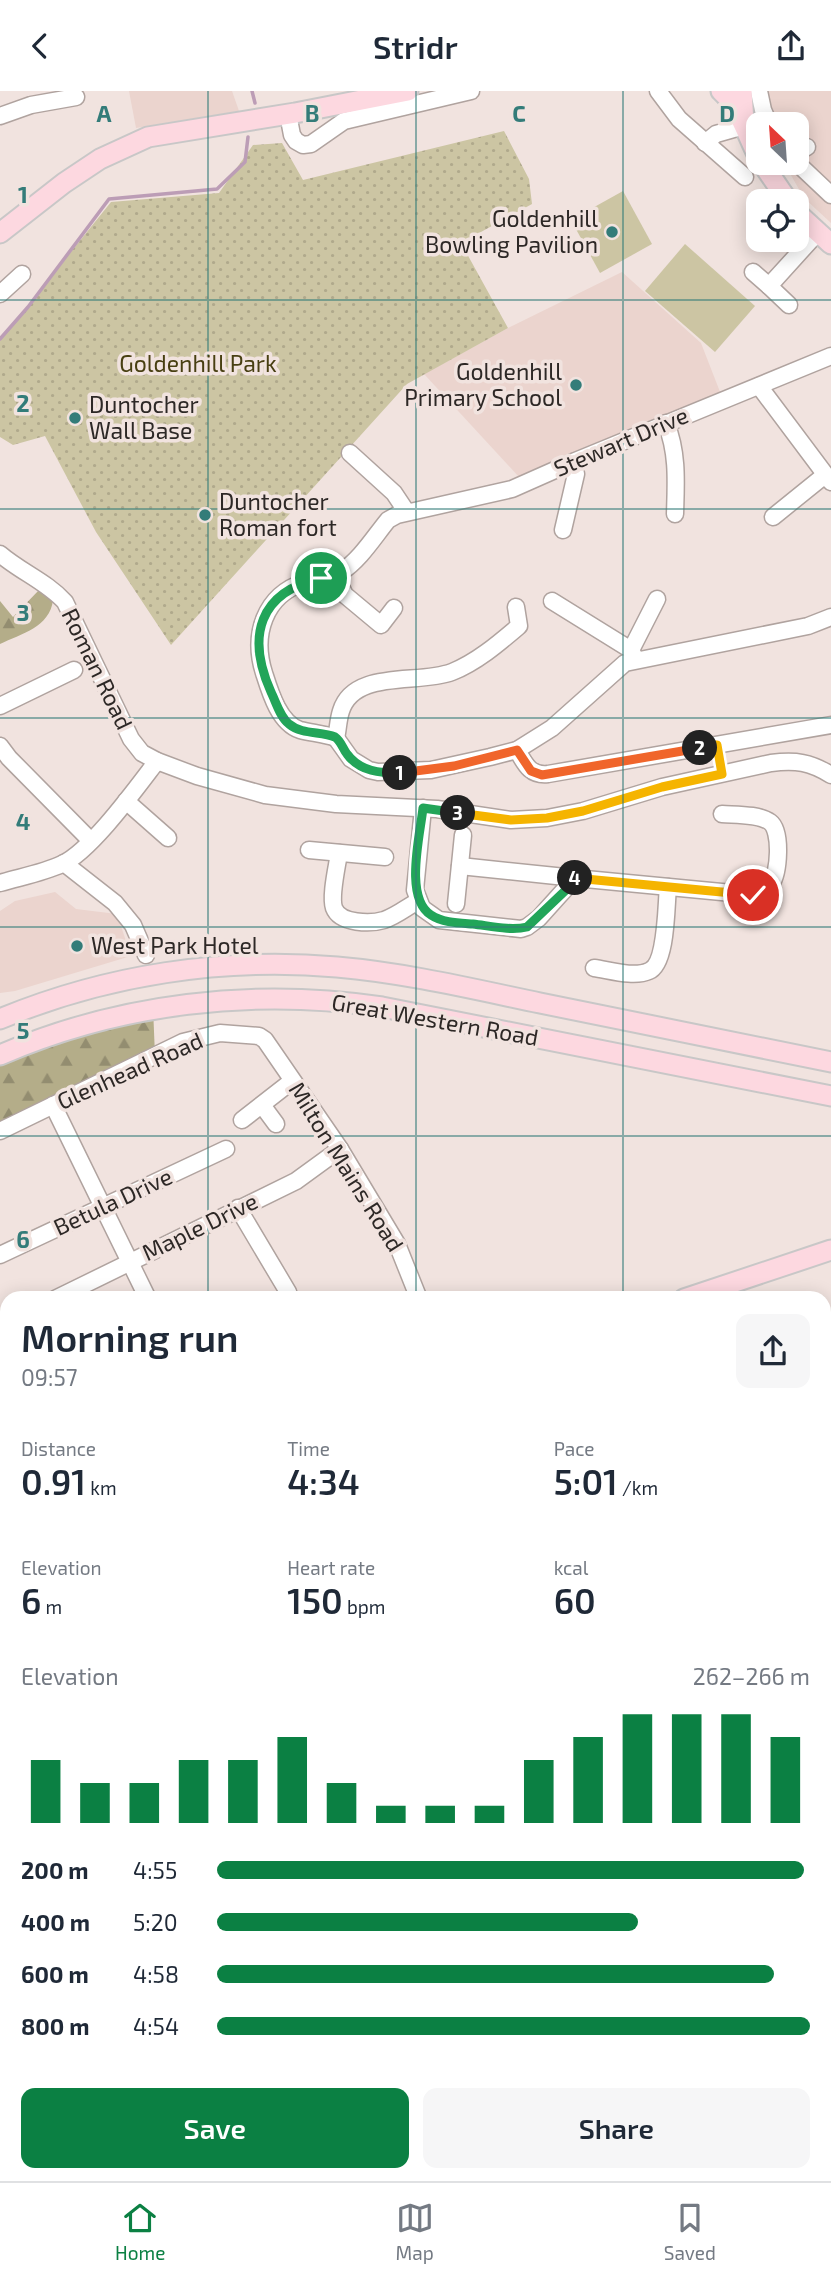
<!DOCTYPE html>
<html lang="en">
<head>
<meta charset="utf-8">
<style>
  :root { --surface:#fff; --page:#f6f6f7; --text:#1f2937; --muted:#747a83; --line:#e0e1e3; --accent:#0b8043 }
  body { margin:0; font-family:"Exo 2",sans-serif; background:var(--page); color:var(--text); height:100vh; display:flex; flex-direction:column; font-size:26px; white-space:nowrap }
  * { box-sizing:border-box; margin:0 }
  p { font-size:23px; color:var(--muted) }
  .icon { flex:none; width:38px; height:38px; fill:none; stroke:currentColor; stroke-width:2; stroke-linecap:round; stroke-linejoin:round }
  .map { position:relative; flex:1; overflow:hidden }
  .side { position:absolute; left:0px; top:1200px; width:831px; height:891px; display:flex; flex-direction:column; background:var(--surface); border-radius:21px 21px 0 0; box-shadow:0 4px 18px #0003 }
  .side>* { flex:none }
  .needle { width:46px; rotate:335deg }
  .fabs { position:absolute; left:746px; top:21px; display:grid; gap:14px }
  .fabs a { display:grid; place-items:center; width:63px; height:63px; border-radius:14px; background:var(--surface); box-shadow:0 4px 18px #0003; font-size:35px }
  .pin { position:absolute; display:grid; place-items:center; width:60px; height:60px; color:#fff; margin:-30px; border:4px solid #fff; border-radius:50%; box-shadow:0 2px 7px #0007 }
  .km { position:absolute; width:35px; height:35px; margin:-18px; border-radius:50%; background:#222; color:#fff; font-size:19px; line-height:35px; text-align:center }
  .round { display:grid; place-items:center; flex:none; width:74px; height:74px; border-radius:14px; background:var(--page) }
  .head { display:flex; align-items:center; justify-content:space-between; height:119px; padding:0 21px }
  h1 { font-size:38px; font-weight:600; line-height:52px }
  .stats { display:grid; grid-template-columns:repeat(3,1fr); gap:10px; height:119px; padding:7px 21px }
  .stats div { display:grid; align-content:center }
  .stats b { font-size:35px; font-weight:600 }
  .stats small { font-size:19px; font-weight:400 }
  .stats p { font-size:19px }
  .chart { height:196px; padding:14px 21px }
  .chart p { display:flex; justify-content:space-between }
  .chart svg { width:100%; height:126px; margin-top:7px; stroke:var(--accent); stroke-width:6 }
  .primary-button { display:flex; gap:14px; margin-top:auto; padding:14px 21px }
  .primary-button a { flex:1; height:80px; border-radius:14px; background:var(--accent); color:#fff; font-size:28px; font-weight:600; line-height:80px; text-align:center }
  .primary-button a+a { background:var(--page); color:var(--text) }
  ul { padding:0 21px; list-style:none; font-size:23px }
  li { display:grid; grid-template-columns:112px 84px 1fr; align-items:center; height:52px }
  li i { height:18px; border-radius:9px; background:var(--accent) }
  header { display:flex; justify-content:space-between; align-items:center; height:91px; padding:0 21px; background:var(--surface); font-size:32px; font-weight:600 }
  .dock { display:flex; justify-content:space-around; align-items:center; height:98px; border-top:2px solid var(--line); background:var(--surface); font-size:19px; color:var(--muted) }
  .dock a { display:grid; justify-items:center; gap:4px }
  .dock .selected { color:var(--accent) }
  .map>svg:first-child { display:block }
</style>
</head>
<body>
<header><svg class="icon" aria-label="back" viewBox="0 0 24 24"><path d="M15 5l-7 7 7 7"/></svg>Stridr<svg class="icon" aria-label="share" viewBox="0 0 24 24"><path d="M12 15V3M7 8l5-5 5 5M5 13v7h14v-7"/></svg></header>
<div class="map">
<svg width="831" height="2090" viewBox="0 0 831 2090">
  <defs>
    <pattern id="green-dots" width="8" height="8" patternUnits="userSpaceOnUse" patternTransform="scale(1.75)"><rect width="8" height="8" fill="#ccc5a3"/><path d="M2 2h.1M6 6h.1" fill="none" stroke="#b0a98c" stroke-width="1.8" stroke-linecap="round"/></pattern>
    <pattern id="forest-firs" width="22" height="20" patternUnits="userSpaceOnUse" patternTransform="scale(1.75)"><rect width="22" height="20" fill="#b4ad89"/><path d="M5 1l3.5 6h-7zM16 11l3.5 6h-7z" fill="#938d70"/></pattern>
  </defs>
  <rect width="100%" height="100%" fill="#f1e3df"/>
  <g fill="#ebd4ce">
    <path d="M129 0H232L239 20 136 37Z"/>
    <path d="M754 0H831V132L804 107 784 72H796V33H763Z"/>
    <path d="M622 181 701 252 722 306 519 386 424 283 508 237Z"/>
    <path d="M55 801 76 818 117 823 131 865 15 900 0 902V820L15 810Z"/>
    <path d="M436 2084H739L746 2090H439Z"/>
  </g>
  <g fill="url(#green-dots)">
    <path d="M504 40 529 88 532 113 461 152 508 237 407 293 171 554 96 441 45 345 13 354 0 346V249L111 111 219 102 253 54 282 52 303 89Z"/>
    <path d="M831 1698V2080L824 2075V1701Z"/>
    <path d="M7 1882V1938L0 1943V1884Z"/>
  </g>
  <g fill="url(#forest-firs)">
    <path d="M39 499 53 509C50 536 21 543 0 553V510L13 526Z"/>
    <path d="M153 917 155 964 0 1040V964Z"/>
    <path d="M7 1966V1996L0 2004V1967Z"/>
  </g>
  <g fill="#ccc5a3">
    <path d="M623 100 652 153 600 182 571 129Z"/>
    <path d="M685 153 755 215 715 261 645 200Z"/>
    <path d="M454 2084H675L678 2090H457Z"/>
  </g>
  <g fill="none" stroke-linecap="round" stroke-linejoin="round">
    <g stroke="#bc9db6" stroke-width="3.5">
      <path d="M252 0 255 12"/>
      <path d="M0 248 28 216 109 108 217 98 245 71 248 46"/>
    </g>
    <g stroke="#b0a39f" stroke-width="19">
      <g id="minor">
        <path d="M658 0 679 28 745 86"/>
        <path d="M759 0 763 19 769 33"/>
        <path d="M288 23 292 44 296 50 303 54 311 53 344 30 471 0"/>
        <path d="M0 25 31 14 76 6"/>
        <path d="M705 52 716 43 744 35"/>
        <path d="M796 62 807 56"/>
        <path d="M796 71 831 104"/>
        <path d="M753 181 769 195"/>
        <path d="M0 203 22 183"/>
        <path d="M789 214 769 195 818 141"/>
        <path d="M759 295 831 391"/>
        <path d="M666 332C678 362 676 391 675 423"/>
        <path d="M350 362 394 402 406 420"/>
        <path d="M773 426 825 384"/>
        <path d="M563 439 576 383 573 371"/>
        <path d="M0 463C21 481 47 491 65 511L131 648 142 662 157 670 197 685 265 704 336 713 437 718 511 729 547 727 583 720 662 696 771 672C796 669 810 671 831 684"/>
        <path d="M335 484 345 504 381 534 394 517"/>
        <path d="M552 510 631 559 636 569"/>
        <path d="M631 559 657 508"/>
        <path d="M0 615 74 579"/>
        <path d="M336 647C325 643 312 642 300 639 279 632 270 601 264 582 252 544 264 504 305 491 317 488 330 487 341 481 360 469 374 446 388 429L397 424 512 398 573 371 831 265"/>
        <path d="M336 647 351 668 369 679 378 681 431 679 490 666 517 659 552 637 625 572 808 535 831 526"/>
        <path d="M336 647C338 639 338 629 341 620 354 578 418 594 452 581 477 571 499 552 519 535L516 516"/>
        <path d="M0 655 9 667 91 750"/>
        <path d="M517 659C525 673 530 685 548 683L831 634"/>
        <path d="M126 710 168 747"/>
        <path d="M423 717 415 799 422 817 439 829 521 838 527 836 539 827 575 787 753 804C760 803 767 800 771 793 779 782 782 740 770 731 759 723 736 724 722 723"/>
        <path d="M309 759 385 766"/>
        <path d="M339 762C337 776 330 805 334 817 340 833 371 833 384 829 396 825 407 816 418 810"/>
        <path d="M64 772 115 812 133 834 146 864"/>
        <path d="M460 775 575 787"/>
        <path d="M0 792C20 786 43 782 62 773 91 760 137 696 157 670"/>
        <path d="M456 813 463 744"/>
        <path d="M594 877C609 879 634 887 649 880 667 873 666 814 668 796"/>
        <path d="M53 1014 148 1208"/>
        <path d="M262 1014 276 1033"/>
        <path d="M242 1029 292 990"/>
        <path d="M0 1040 183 951 220 942 259 945 265 949 340 1058 397 1153 419 1208"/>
        <path d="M238 1117 288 1201 290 1208"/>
        <path d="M0 1164 226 1058"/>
        <path d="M55 1208 296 1090 340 1058"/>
        <path d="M0 1235 7 1231"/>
        <path d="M824 1346 831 1343"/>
        <path d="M0 1359 7 1355"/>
        <path d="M824 1509 831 1508"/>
        <path d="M0 1578 7 1566"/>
        <path d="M0 1638 7 1651"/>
        <path d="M824 1655 831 1654"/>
        <path d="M0 1681 7 1677"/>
        <path d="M824 1701 831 1698"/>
        <path d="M0 1753 7 1751"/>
        <path d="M0 1818 7 1816"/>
        <path d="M0 1876 7 1874"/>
        <path d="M1 1959 7 1945"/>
        <path d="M0 2068 7 2059"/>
        <path d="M151 2084 154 2090"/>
        <path d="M436 2084 439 2090"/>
        <path d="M739 2084 746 2090"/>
        <path d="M70 2090 81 2084"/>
        <path d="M347 2090 358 2084"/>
      </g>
    </g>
    <g stroke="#c8c7c7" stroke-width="23">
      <g id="major">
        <path d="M721 0C739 16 747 44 758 65"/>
        <path d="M742 0 744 31"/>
        <path d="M762 72 788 110"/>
        <path d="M796 121 831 153"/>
        <path d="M0 142 64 92 100 68 148 46 295 22 408 0"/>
        <path d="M0 928C106 884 222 866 337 876 406 882 473 898 540 912 637 931 734 952 831 971"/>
        <path d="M0 964C120 912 253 897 382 916L831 1005"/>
        <path d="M684 1208 831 1159"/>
        <path d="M12 2090 15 2084"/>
      </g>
    </g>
    <use href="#minor" stroke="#fff" stroke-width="16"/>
    <use href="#major" stroke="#fdd8e0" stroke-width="19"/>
  </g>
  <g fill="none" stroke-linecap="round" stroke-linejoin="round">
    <g stroke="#fff" stroke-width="14">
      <path id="split-1" d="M321 487C259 501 246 545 271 601 276 611 280 626 289 633 302 644 321 640 335 646 341 650 343 658 347 663 360 681 381 682 400 682"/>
    </g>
    <g stroke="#fff" stroke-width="14">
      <path id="split-2" d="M400 682 454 675 517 659 531 680 542 684 700 657"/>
    </g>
    <g stroke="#fff" stroke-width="14">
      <path id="split-3" d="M458 722 511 729 547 727 583 720 662 696 722 683 717 654 700 657"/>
    </g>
    <g stroke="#fff" stroke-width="14">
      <path id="split-4" d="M458 722 423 717C420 745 404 807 431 824 443 832 459 832 473 833 490 835 511 840 527 836L568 797 575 787"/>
    </g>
    <g stroke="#fff" stroke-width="14">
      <path id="split-5" d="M575 787 753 804"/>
    </g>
    <use href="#split-1" stroke="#22a559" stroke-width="9"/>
    <use href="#split-2" stroke="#f0652b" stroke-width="9"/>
    <use href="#split-3" stroke="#f5b400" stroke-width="9"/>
    <use href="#split-4" stroke="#22a559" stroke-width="9"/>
    <use href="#split-5" stroke="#f5b400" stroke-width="9"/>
  </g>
  <path fill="none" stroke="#337c79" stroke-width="2" stroke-opacity="0.55" d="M208 0V1208M416 0V1208M623 0V1208M0 209H831M0 418H831M0 627H831M0 836H831M0 1045H831M0 1254H7M824 1254H831M0 1463H7M824 1463H831M0 1672H7M824 1672H831M0 1881H7M824 1881H831M208 2084V2090M416 2084V2090M623 2084V2090"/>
  <g fill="#337c79" stroke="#f1e3df" stroke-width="2.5">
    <circle cx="612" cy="141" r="7"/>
    <circle cx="576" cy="294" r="7"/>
    <circle cx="75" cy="327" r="7"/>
    <circle cx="205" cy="424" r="7"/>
    <circle cx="77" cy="855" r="7"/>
  </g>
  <g text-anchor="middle" stroke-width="7" stroke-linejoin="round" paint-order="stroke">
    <g font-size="23" fill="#2d2826" stroke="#f1e3df" text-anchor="start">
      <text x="598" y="136" text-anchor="end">Goldenhill<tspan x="598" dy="26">Bowling Pavilion</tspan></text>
      <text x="562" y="289" text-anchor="end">Goldenhill<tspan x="562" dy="26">Primary School</tspan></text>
      <text x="89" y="322">Duntocher<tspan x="89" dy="26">Wall Base</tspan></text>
      <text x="219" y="419">Duntocher<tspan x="219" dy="26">Roman fort</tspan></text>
      <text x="91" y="863">West Park Hotel</text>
    </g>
    <g font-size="23" fill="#483f12" stroke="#f1e3df">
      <text x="198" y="281">Goldenhill Park</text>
    </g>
    <g font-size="23" fill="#2d2826" stroke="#f1e3df">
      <text transform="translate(621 351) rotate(-23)" y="8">Stewart Drive</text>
      <text transform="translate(97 578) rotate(64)" y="8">Roman Road</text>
      <text transform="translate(435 929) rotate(10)" y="8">Great Western Road</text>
      <text transform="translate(130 980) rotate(-24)" y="8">Glenhead Road</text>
      <text transform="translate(346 1076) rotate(58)" y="8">Milton Mains Road</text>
      <text transform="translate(113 1111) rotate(-25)" y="8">Betula Drive</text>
      <text transform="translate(200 1136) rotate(-26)" y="8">Maple Drive</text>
    </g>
  </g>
  <g font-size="23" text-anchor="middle" font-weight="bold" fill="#337c79" stroke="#f1e3df" stroke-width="7" stroke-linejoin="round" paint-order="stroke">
    <text x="104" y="31">A</text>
    <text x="312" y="31">B</text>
    <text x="519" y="31">C</text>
    <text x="727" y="31">D</text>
    <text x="23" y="112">1</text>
    <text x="23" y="321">2</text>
    <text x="23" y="530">3</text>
    <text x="23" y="739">4</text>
    <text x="23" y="948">5</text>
    <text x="23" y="1157">6</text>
  </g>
</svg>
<div class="fabs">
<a><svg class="needle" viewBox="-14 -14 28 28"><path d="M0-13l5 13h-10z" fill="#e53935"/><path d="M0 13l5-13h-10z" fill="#747a83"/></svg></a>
<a><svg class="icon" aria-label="locate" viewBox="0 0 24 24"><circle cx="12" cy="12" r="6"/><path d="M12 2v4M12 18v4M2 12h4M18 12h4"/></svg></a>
</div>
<div class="pin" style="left:321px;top:487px;background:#1e9e55"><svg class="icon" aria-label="arrive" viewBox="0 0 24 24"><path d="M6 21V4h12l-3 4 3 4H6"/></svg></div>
<div class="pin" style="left:753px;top:804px;background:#d93025"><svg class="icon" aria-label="check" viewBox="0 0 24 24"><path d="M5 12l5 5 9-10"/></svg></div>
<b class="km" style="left:400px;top:682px">1</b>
<b class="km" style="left:700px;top:657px">2</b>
<b class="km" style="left:458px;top:722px">3</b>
<b class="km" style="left:575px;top:787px">4</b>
<section class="side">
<div class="head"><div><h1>Morning run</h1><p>09:57</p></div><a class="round"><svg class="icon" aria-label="share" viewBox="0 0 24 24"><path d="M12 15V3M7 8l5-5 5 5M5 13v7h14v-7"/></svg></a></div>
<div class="stats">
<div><p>Distance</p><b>0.91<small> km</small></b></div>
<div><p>Time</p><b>4:34</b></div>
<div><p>Pace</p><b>5:01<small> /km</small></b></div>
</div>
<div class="stats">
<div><p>Elevation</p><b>6<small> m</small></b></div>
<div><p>Heart rate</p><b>150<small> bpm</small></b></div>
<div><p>kcal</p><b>60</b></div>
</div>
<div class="chart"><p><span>Elevation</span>262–266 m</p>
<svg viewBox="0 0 160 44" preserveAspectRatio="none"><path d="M5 44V22M15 44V30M25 44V30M35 44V22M45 44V22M55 44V14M65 44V30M75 44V38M85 44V38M95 44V38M105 44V22M115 44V14M125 44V6M135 44V6M145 44V6M155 44V14"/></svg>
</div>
<ul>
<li><b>200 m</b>4:55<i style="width:99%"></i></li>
<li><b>400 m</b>5:20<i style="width:71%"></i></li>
<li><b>600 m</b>4:58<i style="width:94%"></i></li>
<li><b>800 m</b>4:54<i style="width:100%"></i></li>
</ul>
<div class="primary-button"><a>Save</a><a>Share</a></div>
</section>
</div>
<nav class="dock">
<a class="selected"><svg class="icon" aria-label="home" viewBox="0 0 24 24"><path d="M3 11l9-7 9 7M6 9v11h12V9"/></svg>Home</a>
<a><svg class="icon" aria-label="map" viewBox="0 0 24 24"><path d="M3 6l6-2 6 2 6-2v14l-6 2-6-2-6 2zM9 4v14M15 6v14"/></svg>Map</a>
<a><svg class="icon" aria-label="saved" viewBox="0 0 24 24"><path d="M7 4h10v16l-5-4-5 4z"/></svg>Saved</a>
</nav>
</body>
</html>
